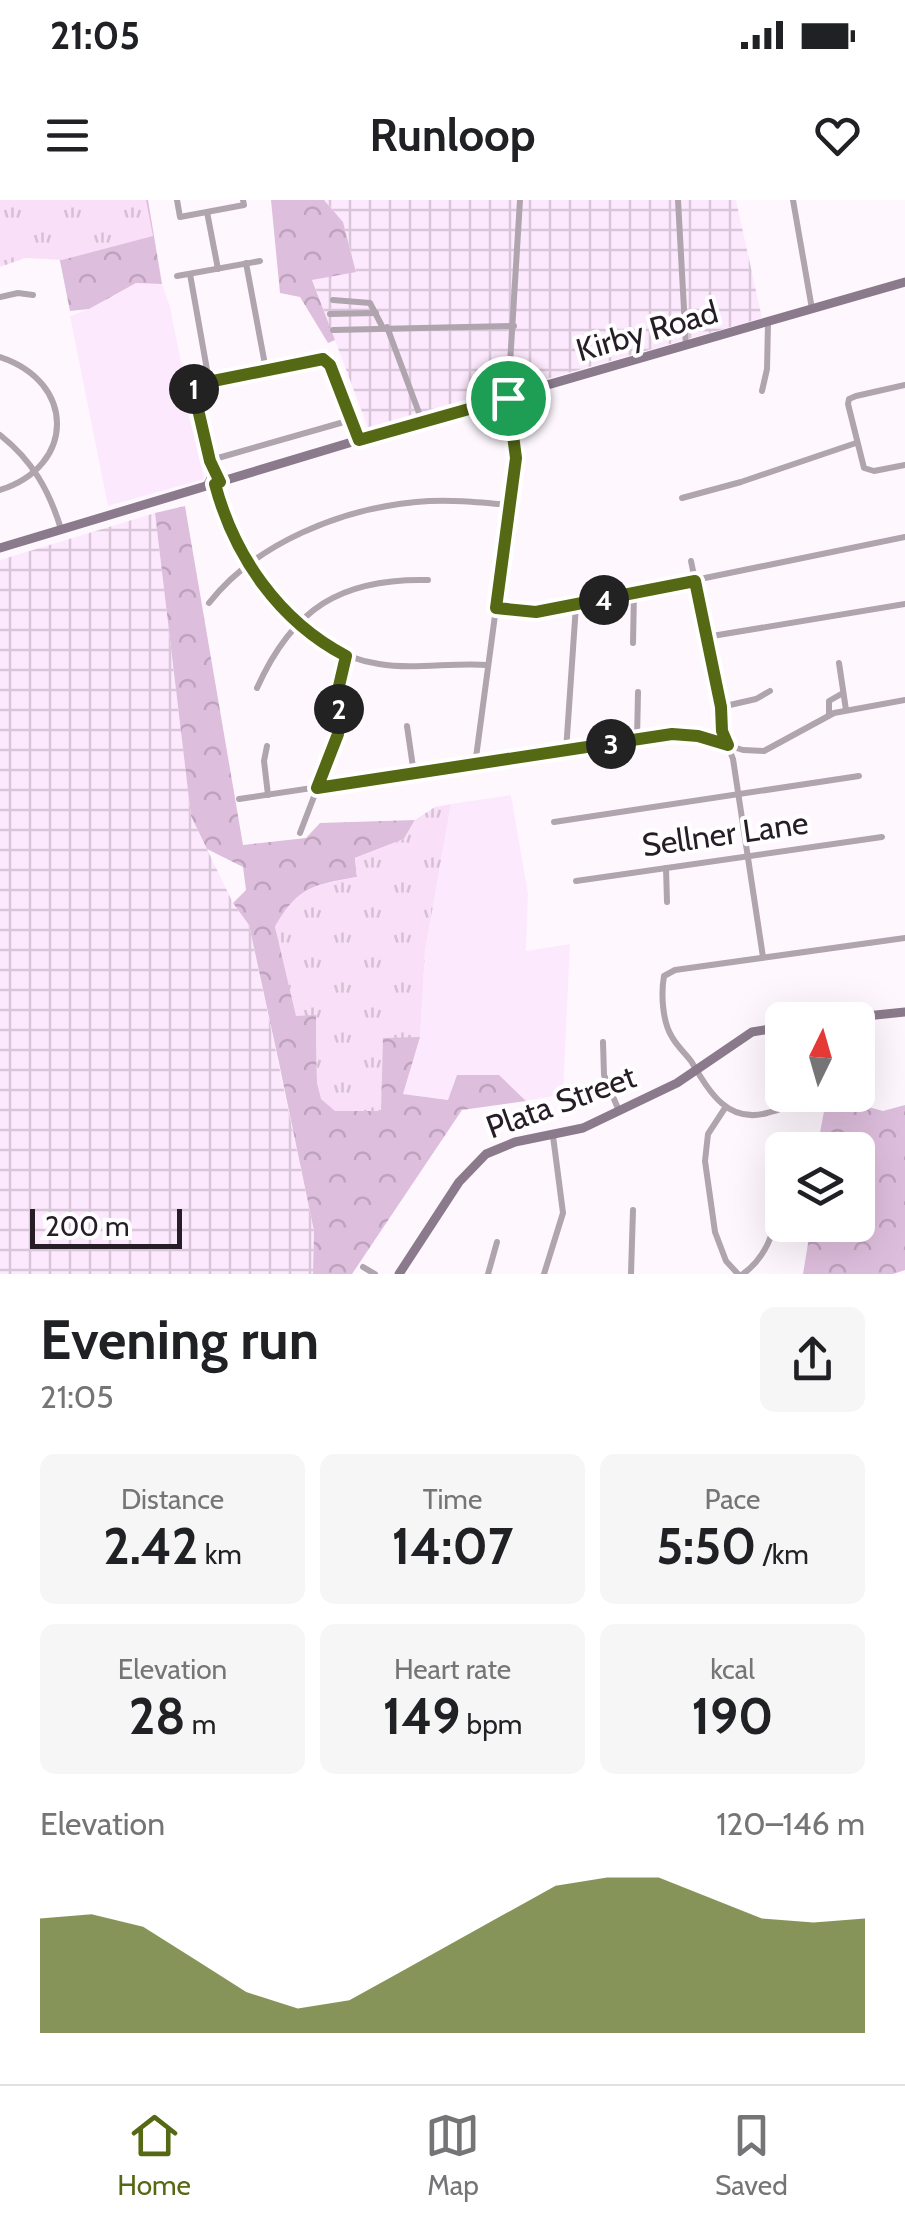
<!DOCTYPE html>
<html lang="en">
<head>
<meta charset="utf-8">
<style>
  :root { --surface:#fff; --page:#f6f6f6; --text:#202124; --muted:#757577; --line:#e0e0e0; --accent:#556814 }
  body { margin:0; font-family:Cabin,sans-serif; background:var(--page); color:var(--text); height:100vh; display:flex; flex-direction:column; font-size:38px; white-space:nowrap }
  * { box-sizing:border-box; margin:0 }
  p { font-size:32px; color:var(--muted) }
  .icon { flex:none; width:55px; height:55px; fill:none; stroke:currentColor; stroke-width:2; stroke-linecap:round; stroke-linejoin:round }
  .map { position:relative; height:1074px; overflow:hidden }
  .sheet { display:flex; flex-direction:column; background:var(--surface); flex:1 }
  .sheet>* { flex:none }
  .needle { width:65px; rotate:5deg }
  .tools { position:absolute; left:765px; top:802px; display:grid; gap:20px }
  .tools a { display:grid; place-items:center; width:110px; height:110px; border-radius:15px; background:var(--surface); box-shadow:0 10px 40px #0002; font-size:50px }
  .scale { position:absolute; left:30px; bottom:25px; width:152px; box-sizing:border-box; padding-left:10px; border:5px solid #271d26; border-top:0; font-size:28px; line-height:35px; white-space:nowrap; color:#271d26; -webkit-text-stroke:8px #fff; paint-order:stroke }
  .pin { position:absolute; display:grid; place-items:center; width:85px; height:85px; color:#fff; margin:-42px; border:5px solid #fff; border-radius:50%; box-shadow:0 2px 10px #0007 }
  .km { position:absolute; width:50px; height:50px; margin:-25px; border-radius:50%; background:#222; color:#fff; font-size:28px; line-height:50px; text-align:center }
  .round { display:grid; place-items:center; flex:none; width:105px; height:105px; border-radius:15px; background:var(--page) }
  .head { display:flex; align-items:center; justify-content:space-between; height:170px; padding:0 40px }
  h1 { font-size:55px; font-weight:700; line-height:75px }
  .metrics { display:grid; grid-template-columns:repeat(3,1fr); gap:15px; height:170px; padding:10px 40px }
  .metrics div { display:grid; align-content:center; border-radius:15px; background:var(--page); text-align:center }
  .metrics b { font-size:50px; font-weight:700 }
  .metrics small { font-size:28px; font-weight:400 }
  .metrics p { font-size:28px }
  .chart { height:280px; padding:20px 40px }
  .chart p { display:flex; justify-content:space-between }
  .chart svg { width:100%; height:180px; margin-top:10px; fill:var(--accent); opacity:.7 }
  .status { display:flex; justify-content:space-between; align-items:center; height:70px; padding:0 50px; background:var(--surface); direction:ltr }
  .status svg { height:28px; fill:currentColor }
  header { display:flex; justify-content:space-between; align-items:center; height:130px; padding:0 40px; background:var(--surface); font-size:45px; font-weight:700 }
  .menu { display:flex; justify-content:space-around; align-items:center; height:140px; border-top:2px solid var(--line); background:var(--surface); font-size:28px; color:var(--muted) }
  .menu a { display:grid; justify-items:center; gap:5px }
  .menu .on { color:var(--accent) }
  .map>svg:first-child { display:block }
</style>
</head>
<body>
<div class="status"><b>21:05</b><svg viewBox="0 0 49 12"><path d="M0 12V9h3v3zM5 12V6h3v6zM10 12V3h3v9zM15 12V0h3v12zM26 1h20v11H26zM47 4h2v5h-2z"/></svg></div>
<header><svg class="icon" aria-label="menu" viewBox="0 0 24 24"><path d="M4 6h16M4 12h16M4 18h16"/></svg>Runloop<svg class="icon" aria-label="heart" viewBox="0 0 24 24"><path d="M12 20l-8-8c-3-5 5-10 8-4 3-6 11-1 8 4z"/></svg></header>
<div class="map">
<svg width="905" height="1074" viewBox="0 0 905 1074">
  <defs>
    <pattern id="industrial-grid" width="8" height="8" patternUnits="userSpaceOnUse" patternTransform="scale(2.5)"><rect width="8" height="8" fill="#fde9fd"/><path d="M0 4h8M4 0v8" fill="none" stroke="#d9c7d9"/></pattern>
    <pattern id="forest-crowns" width="20" height="18" patternUnits="userSpaceOnUse" patternTransform="scale(2.5)"><rect width="20" height="18" fill="#debedd"/><path d="M2 6a3 3 0 1 1 6 0M12 15a3 3 0 1 1 6 0" fill="none" stroke="#bea3be"/></pattern>
    <pattern id="park-tufts" width="24" height="20" patternUnits="userSpaceOnUse" patternTransform="scale(2.5)"><rect width="24" height="20" fill="#f9e0f8"/><path d="M3 7l-1-3M5 7V3M7 7l1-3M15 17l-1-3M17 17v-4M19 17l1-3" fill="none" stroke="#d5c0d4"/></pattern>
  </defs>
  <rect width="100%" height="100%" fill="#fef8fe"/>
  <g fill="#fde9fd">
    <path d="M136 83 162 84 170 107 204 279 108 306 70 116 89 109Z"/>
    <path d="M511 595 528 694 526 751 570 744 563 894 526 901 499 875 448 900 403 894 420 837 425 751 451 604Z"/>
  </g>
  <g fill="url(#industrial-grid)">
    <path d="M324 0H736L762 118 371 229 368 228 312 79 356 71 343 22Z"/>
    <path d="M155 313 191 616 233 703 249 725 314 1031 313 1074H0V360Z"/>
  </g>
  <g fill="url(#forest-crowns)">
    <path d="M0 0H148L162 84 136 83 89 109 70 111 57 46Z"/>
    <path d="M271 0H324L343 22 356 72 312 80 335 140 328 143 300 97 280 93Z"/>
    <path d="M185 306 243 645 306 638 320 623 415 620 404 639 355 658 357 677C313 685 299 686 275 727L316 815 317 883 383 837H420L403 894 448 900 457 875H499L526 901 462 910 352 1074H313L314 1031 279 863 249 725 233 703 246 690 243 667 207 649 191 616 155 313Z"/>
    <path d="M858 894 865 906 883 911 905 905V1070L893 1074H803L811 1025H858V950H828L820 933 827 895Z"/>
  </g>
  <g fill="url(#park-tufts)">
    <path d="M0 0H146L153 36 62 60 25 58 0 67Z"/>
    <path d="M451 604 425 751 420 837 383 838 381 911H335L321 899 317 883 316 815 296 816 275 727C298 686 313 686 357 677L355 658 404 639 415 620 435 607Z"/>
  </g>
  <g fill="none" stroke-linecap="round" stroke-linejoin="round">
    <g stroke="#b0a4af" stroke-width="6">
      <path d="M177 0 180 17 244 5 243 0"/>
      <path d="M678 0 686 146"/>
      <path d="M793 0 812 109"/>
      <path d="M207 12 218 69"/>
      <path d="M246 63 266 170"/>
      <path d="M190 74 209 181"/>
      <path d="M177 76 260 61"/>
      <path d="M0 97 18 93 33 95"/>
      <path d="M333 100 370 103 383 128"/>
      <path d="M330 114 376 113"/>
      <path d="M387 127 422 221"/>
      <path d="M333 130 514 126"/>
      <path d="M0 157C76 182 76 266 0 290"/>
      <path d="M905 185 856 196 849 199 848 204 864 268 874 271 905 265"/>
      <path d="M762 191 767 169 768 123"/>
      <path d="M0 235C32 260 49 290 61 329"/>
      <path d="M211 260 351 220"/>
      <path d="M220 282C210 252 200 224 194 192L199 184 326 160 359 240"/>
      <path d="M215 284C236 362 293 451 379 464 416 470 452 462 488 465"/>
      <path d="M204 287 209 279 210 262"/>
      <path d="M682 298 741 282 856 243"/>
      <path d="M691 361 721 507 722 531 733 559 763 757"/>
      <path d="M209 403C256 343 341 309 416 302 447 299 478 302 509 305"/>
      <path d="M496 408 524 413 549 410 905 337"/>
      <path d="M706 437 905 404"/>
      <path d="M633 443 634 393"/>
      <path d="M839 463 846 510"/>
      <path d="M257 488C293 408 341 378 428 380"/>
      <path d="M721 507 756 499 770 491"/>
      <path d="M829 515V501L843 493"/>
      <path d="M407 526 414 574"/>
      <path d="M637 540 638 492"/>
      <path d="M267 546 264 561 268 595"/>
      <path d="M566 551 576 405"/>
      <path d="M475 565 516 258 508 197 520 0"/>
      <path d="M239 599 671 534 698 536 743 550 764 551 834 513 905 500"/>
      <path d="M554 622 859 576"/>
      <path d="M300 633 338 534 339 485 346 456"/>
      <path d="M666 668 667 702"/>
      <path d="M576 681 882 637"/>
      <path d="M603 842 604 875 619 911"/>
      <path d="M795 900C786 908 778 910 767 913 727 924 709 891 691 861 685 853 677 846 672 837 662 821 661 793 664 776L675 770 905 738"/>
      <path d="M725 908 708 934 705 961 715 1032 726 1061 738 1074"/>
      <path d="M363 1067 375 1074"/>
      <path d="M488 1074 497 1042"/>
      <path d="M544 1074 563 1013 553 936"/>
      <path d="M631 1074 633 1010"/>
      <path d="M743 1074C770 1054 774 1028 782 997"/>
    </g>
    <g stroke="#8b7a8b" stroke-width="9">
      <path d="M0 348 422 221 905 82"/>
      <path d="M827 820 905 812"/>
      <path d="M399 1074 459 982 486 954 515 942 583 928 677 883 752 832 782 827"/>
    </g>
  </g>
  <g fill="none" stroke-linecap="round" stroke-linejoin="round">
    <g stroke="#fff" stroke-width="20">
      <path id="route" d="M323 159 330 165 359 240 508 198 516 258 496 408 536 412 695 381 721 507 722 531 728 545 698 536 672 534 317 588 338 534 339 486 346 456C279 421 234 356 215 284L220 282 210 261 194 192 198 184Z"/>
    </g>
    <use href="#route" stroke="#556814" stroke-width="12"/>
  </g>
  <g text-anchor="middle" stroke-width="8" stroke-linejoin="round" paint-order="stroke">
    <g font-size="32" fill="#271d26" stroke="#fff">
      <text transform="translate(647 131) rotate(-16)" y="11">Kirby Road</text>
      <text transform="translate(725 634) rotate(-8)" y="11">Sellner Lane</text>
      <text transform="translate(561 902) rotate(-20)" y="11">Plata Street</text>
    </g>
  </g>
</svg>
<div class="tools">
<a><svg class="needle" viewBox="-14 -14 28 28"><path d="M0-13l5 13h-10z" fill="#e53935"/><path d="M0 13l5-13h-10z" fill="#757577"/></svg></a>
<a><svg class="icon" aria-label="layers" viewBox="0 0 24 24"><path d="M12 4l9 5-9 5-9-5zM3 14l9 5 9-5"/></svg></a>
</div>
<div class="scale">200 m</div>
<div class="pin" style="left:508px;top:198px;background:#1e9e55"><svg class="icon" aria-label="arrive" viewBox="0 0 24 24"><path d="M6 21V4h12l-3 4 3 4H6"/></svg></div>
<b class="km" style="left:194px;top:189px">1</b>
<b class="km" style="left:339px;top:509px">2</b>
<b class="km" style="left:611px;top:544px">3</b>
<b class="km" style="left:604px;top:400px">4</b>
</div>
<section class="sheet">
<div class="head"><div><h1>Evening run</h1><p>21:05</p></div><a class="round"><svg class="icon" aria-label="share" viewBox="0 0 24 24"><path d="M12 15V3M7 8l5-5 5 5M5 13v7h14v-7"/></svg></a></div>
<div class="metrics">
<div><p>Distance</p><b>2.42<small> km</small></b></div>
<div><p>Time</p><b>14:07</b></div>
<div><p>Pace</p><b>5:50<small> /km</small></b></div>
</div>
<div class="metrics">
<div><p>Elevation</p><b>28<small> m</small></b></div>
<div><p>Heart rate</p><b>149<small> bpm</small></b></div>
<div><p>kcal</p><b>190</b></div>
</div>
<div class="chart"><p><span>Elevation</span>120–146 m</p>
<svg viewBox="0 0 160 44" preserveAspectRatio="none"><path d="M0 44V16L10 15L20 18L30 26L40 34L50 38L60 36L70 29L80 22L90 15L100 8L110 6L120 6L130 11L140 16L150 17L160 16V44z"/></svg>
</div>
</section>
<nav class="menu">
<a class="on"><svg class="icon" aria-label="home" viewBox="0 0 24 24"><path d="M3 11l9-7 9 7M6 9v11h12V9"/></svg>Home</a>
<a><svg class="icon" aria-label="map" viewBox="0 0 24 24"><path d="M3 6l6-2 6 2 6-2v14l-6 2-6-2-6 2zM9 4v14M15 6v14"/></svg>Map</a>
<a><svg class="icon" aria-label="saved" viewBox="0 0 24 24"><path d="M7 4h10v16l-5-4-5 4z"/></svg>Saved</a>
</nav>
</body>
</html>
